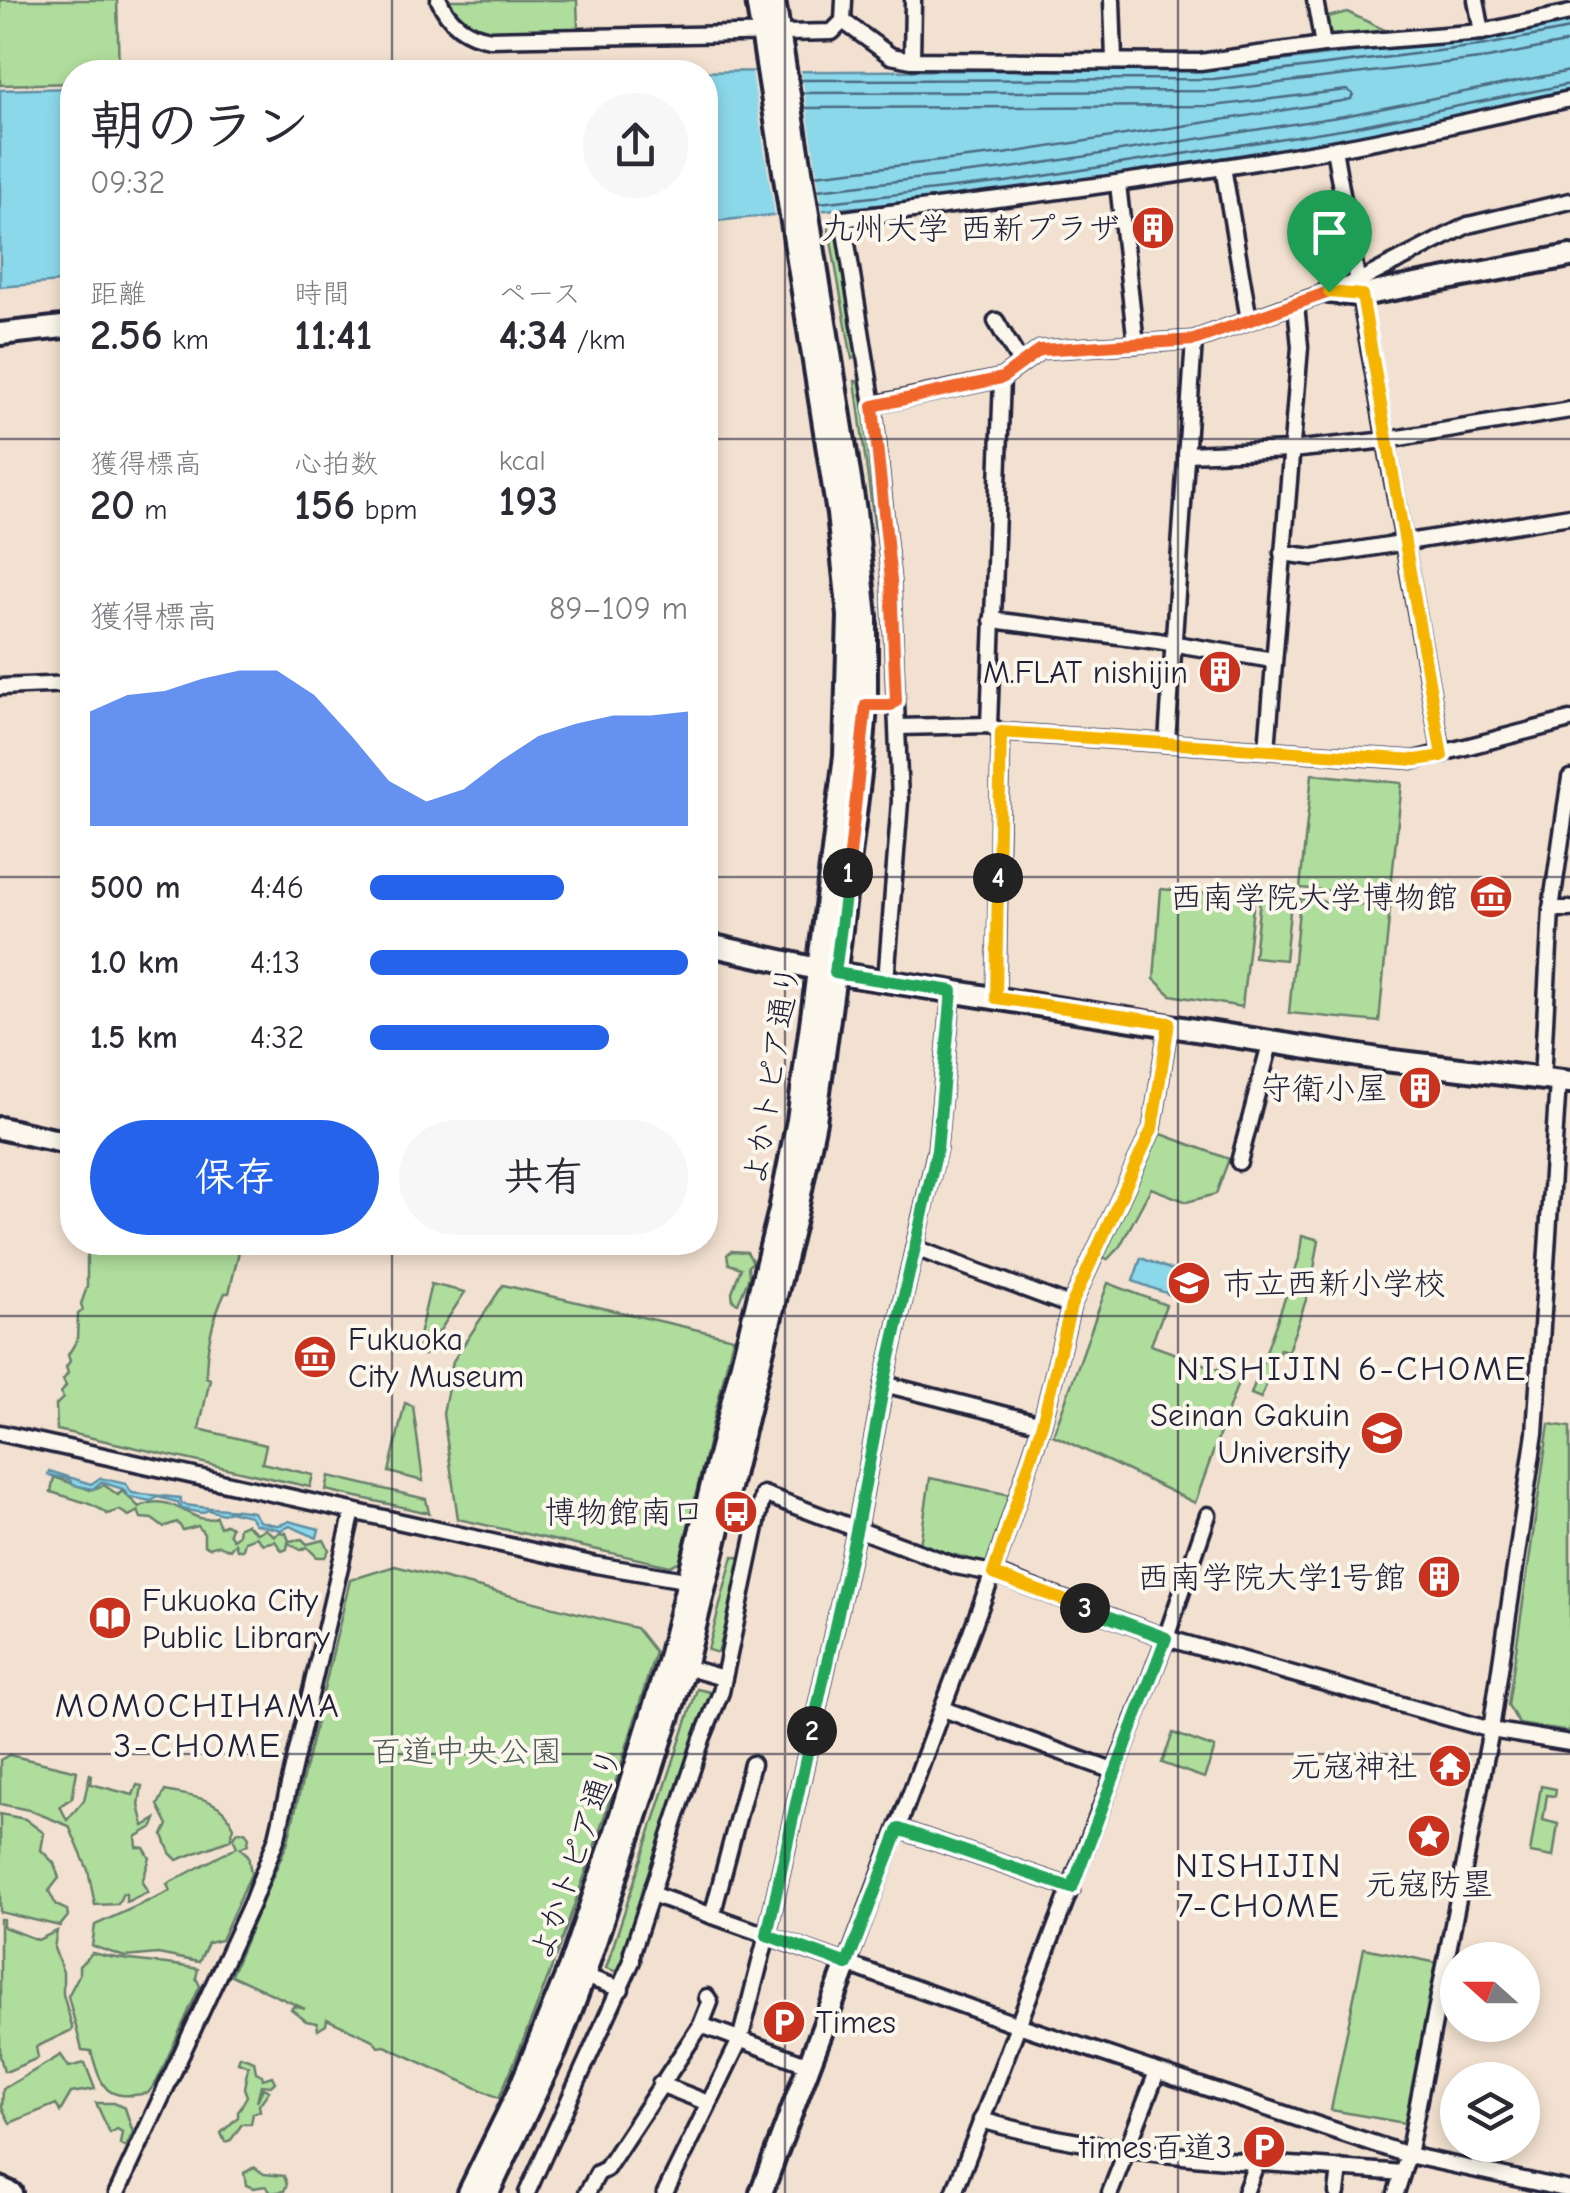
<!DOCTYPE html>
<html lang="ja">
<head>
<meta charset="utf-8">
<style>
  :root { --surface:#fff; --page:#f7f7f7; --text:#2b2b33; --muted:#7c7c81; --accent:#2563eb }
  body { margin:0; font-family:"Comic Neue","Klee One",sans-serif; background:var(--page); color:var(--text); height:100vh; display:flex; flex-direction:column; font-size:38px; white-space:nowrap }
  * { box-sizing:border-box; margin:0 }
  p { font-size:32px; color:var(--muted) }
  .icon { flex:none; width:55px; height:55px; fill:none; stroke:currentColor; stroke-width:2; stroke-linecap:round; stroke-linejoin:round }
  .map { position:relative; flex:1; overflow:hidden }
  .panel { position:absolute; left:60px; top:60px; width:658px; height:1195px; display:flex; flex-direction:column; background:var(--surface); border-radius:40px; box-shadow:0 5px 15px #0003 }
  .panel>* { flex:none }
  .needle { width:65px; rotate:291deg }
  .controls { position:absolute; left:1440px; top:1942px; display:grid; gap:20px }
  .controls a { display:grid; place-items:center; width:100px; height:100px; border-radius:50%; background:var(--surface); box-shadow:0 5px 15px #0003; font-size:50px }
  .pin { position:absolute; display:grid; place-items:center; width:85px; height:85px; color:#fff; margin:-102px -42px; border-radius:50% 50% 50% 0; rotate:-45deg; box-shadow:0 0 10px #0007 }
  .pin .icon { rotate:45deg }
  .km { position:absolute; width:50px; height:50px; margin:-25px; border-radius:50%; background:#222; color:#fff; font-size:28px; line-height:50px; text-align:center }
  .round { display:grid; place-items:center; flex:none; width:105px; height:105px; border-radius:52px; background:var(--page) }
  .overview { display:flex; align-items:center; justify-content:space-between; height:170px; padding:0 30px }
  h1 { font-size:55px; font-weight:800; line-height:75px }
  .stats { display:grid; grid-template-columns:repeat(3,1fr); gap:15px; height:170px; padding:10px 30px }
  .stats div { display:grid; align-content:center }
  .stats b { font-size:42px; font-weight:800 }
  .stats small { font-size:28px; font-weight:400 }
  .stats p { font-size:28px }
  .chart { height:280px; padding:20px 30px }
  .chart p { display:flex; justify-content:space-between }
  .chart svg { width:100%; height:180px; margin-top:10px; fill:var(--accent); opacity:.7 }
  .button { display:flex; gap:20px; margin-top:auto; padding:20px 30px }
  .button a { flex:1; height:115px; border-radius:60px; background:var(--accent); color:#fff; font-size:40px; font-weight:800; line-height:115px; text-align:center }
  .button a+a { background:var(--page); color:var(--text) }
  ul { padding:0 30px; list-style:none; font-size:32px }
  li { display:grid; grid-template-columns:160px 120px 1fr; align-items:center; height:75px }
  li i { height:25px; border-radius:12px; background:var(--accent) }
  .map>svg:first-child { display:block }
</style>
</head>
<body>
<div class="map">
<svg width="1570" height="2193" viewBox="0 0 1570 2193">
  <rect width="100%" height="100%" fill="#f2e1d0"/>
  <filter id="ink" filterUnits="userSpaceOnUse"><feTurbulence type="fractalNoise" baseFrequency=".01" numOctaves="2"/><feDisplacementMap in="SourceGraphic" scale="20" xChannelSelector="R" yChannelSelector="G"/><feConvolveMatrix kernelMatrix="1 2 1 2 8 2 1 2 1" color-interpolation-filters="sRGB"/></filter>
  <g filter="url(#ink)">
    <g fill="#afdd9c" stroke="#68806c" stroke-width="2.5">
      <path d="M0 0H117L119 72H72V83L0 85Z"/>
      <path d="M448 0H577L578 28C535 30 471 46 448 0Z"/>
      <path d="M1347 12 1391 33 1327 41 1324 18Z"/>
      <path d="M835 221 858 356 852 359 828 224Z"/>
      <path d="M855 381H865L882 530 875 531Z"/>
      <path d="M1312 774 1402 783 1390 897 1300 888Z"/>
      <path d="M1161 889 1254 898 1242 1007 1171 995 1154 979Z"/>
      <path d="M1260 899 1291 902 1285 960 1254 957Z"/>
      <path d="M1300 899 1390 908 1379 1022 1289 1013Z"/>
      <path d="M1156 1132 1229 1159 1216 1194 1187 1202 1151 1188 1120 1246 1107 1260 1100 1256Z"/>
      <path d="M1302 1235 1319 1240 1311 1286 1288 1351 1280 1349 1261 1398 1251 1394 1299 1259Z"/>
      <path d="M93 1243H241L229 1293H225C212 1320 206 1347 206 1377L210 1379 199 1429 266 1445 262 1463 313 1475 310 1487 57 1430 56 1405 63 1398 61 1393 66 1386 63 1380 68 1373 66 1367 70 1361 68 1355 77 1340 78 1314 83 1310 81 1304 87 1287V1257Z"/>
      <path d="M731 1251 747 1252 753 1262 748 1266 749 1277 738 1303 733 1301 732 1292 741 1268 729 1264 727 1255Z"/>
      <path d="M1108 1283 1166 1305 1151 1345 1240 1377 1195 1503 1053 1435Z"/>
      <path d="M431 1284 465 1292 424 1355 415 1353Z"/>
      <path d="M503 1285 733 1338 680 1561 670 1566 458 1519 443 1414 453 1361Z"/>
      <path d="M405 1403 413 1406 423 1481 389 1472Z"/>
      <path d="M1549 1424 1570 1427V1732L1519 1724 1508 1705Z"/>
      <path d="M329 1476 426 1499 429 1513 326 1490Z"/>
      <path d="M54 1477 90 1490 104 1485 118 1495 122 1491 139 1507C173 1489 192 1528 216 1517L220 1527 226 1524 231 1527 229 1533 233 1539 238 1535 239 1527 246 1524 257 1533 265 1529 275 1536 279 1532 286 1533 289 1541 302 1539 307 1544 324 1540 329 1550 325 1557H317L307 1547 301 1550 288 1543 287 1549 282 1551 275 1541 263 1544 256 1537 245 1541 243 1550H237L235 1543 230 1550 219 1545 209 1548 204 1545V1534L198 1526 183 1530 177 1522 163 1527 152 1519 141 1518 138 1511 129 1516 119 1510 107 1514C94 1503 69 1498 51 1492Z"/>
      <path d="M930 1478 1010 1495 990 1565 920 1545Z"/>
      <path d="M733 1556 744 1559 718 1653 708 1650Z"/>
      <path d="M395 1566 636 1628 655 1652C611 1803 562 1953 499 2098L385 2046 378 2047 373 2040 327 2019 326 2025 318 2030 317 2023 306 2021 291 2009 294 2006 305 2009 231 1975 288 1841 350 1580Z"/>
      <path d="M697 1689 714 1693 620 1973 606 1968Z"/>
      <path d="M1173 1733 1215 1748 1204 1778 1162 1763Z"/>
      <path d="M9 1755 77 1771 72 1798 60 1806 67 1820 84 1800 90 1774 92 1775 91 1784 133 1795 137 1785 142 1786 139 1805 144 1826 156 1819 153 1827 136 1837 137 1847 144 1848 150 1858 142 1882 148 1892 126 1902V1894L123 1893 118 1904 95 1905 88 1870 69 1826 29 1810 0 1804V1760Z"/>
      <path d="M1541 1786 1556 1789 1555 1796 1547 1795 1543 1820 1558 1824 1553 1857 1530 1853Z"/>
      <path d="M165 1791C194 1797 221 1797 234 1827L230 1840 177 1860 170 1853 163 1835 168 1825 158 1805Z"/>
      <path d="M0 1814 25 1819 44 1833 41 1850 54 1863 59 1878 49 1891 56 1905 67 1910 68 1916 60 1926 0 1912Z"/>
      <path d="M238 1832H245L249 1837 248 1844 240 1848 248 1855 251 1874 221 1940 208 1943 199 1962 158 1954 125 1957 92 1946 95 1925 170 1891 167 1884 237 1847 233 1838Z"/>
      <path d="M0 1919H3V1927L38 1940 57 1931 54 1948 63 1972V1994L72 2026V2030L36 2047 38 2058 8 2071H4L0 2056Z"/>
      <path d="M1364 1948 1438 1963 1410 2124 1331 2110Z"/>
      <path d="M92 1953C129 1963 160 1961 198 1969L196 1978 200 1986 157 2081 148 2093C105 2101 102 2089 91 2051L82 2050 68 1996 79 1975V1966Z"/>
      <path d="M61 2055 69 2067 85 2063 95 2089 71 2093 60 2112 56 2104 10 2123 2 2108 3 2089Z"/>
      <path d="M240 2056 254 2061 256 2072 262 2075 263 2079 272 2076 275 2082 271 2086 261 2085 257 2101 263 2088 269 2091 259 2105 260 2111 253 2113 251 2124H242L231 2140 225 2142 221 2133 238 2117V2112L247 2096 244 2088 248 2066 238 2062Z"/>
      <path d="M96 2103H114L125 2108 133 2132 126 2147 120 2144 122 2132 117 2129 110 2133Z"/>
      <path d="M254 2167 264 2174 284 2176 287 2184 284 2191 271 2193 266 2186 253 2188 246 2185 244 2173Z"/>
    </g>
    <g fill="#8bd8ea" stroke="#618fa4" stroke-width="2.5">
      <path d="M1570 19V93L1349 138 1008 192 705 222V72H657L1213 69 1485 36Z"/>
      <path d="M72 88V281L0 287V90Z"/>
      <path d="M1141 1258 1188 1276 1179 1298 1133 1281Z"/>
      <path d="M49 1471 91 1484 100 1478 126 1484 132 1493 180 1498 182 1504C206 1510 228 1507 253 1512L259 1521C271 1524 278 1528 289 1521L319 1529 317 1538 290 1526 281 1530 255 1524 250 1516 229 1511 223 1514 208 1510 202 1513 182 1509 177 1502 158 1497 151 1501 129 1497 123 1489 101 1482 93 1489 73 1485 69 1479 48 1475Z"/>
    </g>
    <path fill="#f2e1d0" d="M801 70 823 212 775 216 752 72Z"/>
    <g fill="none" stroke-linecap="round" stroke-linejoin="round">
      <g stroke="#4c6b81" stroke-width="2.5">
        <path d="M799 80 1214 79 1486 45 1570 29"/>
        <path d="M801 93 1214 91 1488 58 1570 42"/>
        <path d="M804 108 1213 106 1347 90 1353 94 1351 99 1342 101 1003 154 814 175"/>
        <path d="M817 190 1005 169 1344 116 1570 71"/>
        <path d="M819 203 1006 182 1347 128 1570 84"/>
      </g>
      <g stroke="#22223b" stroke-width="21">
        <g id="street">
          <path d="M439 0C449 23 466 35 490 39L832 32 843 21 844 0"/>
          <path d="M1112 0 1114 60"/>
          <path d="M1315 0 1323 45"/>
          <path d="M1476 0 1482 32"/>
          <path d="M843 21 891 56 912 60 1200 62 1323 45 1482 32 1570 13"/>
          <path d="M912 60 913 0"/>
          <path d="M1334 149 1442 755"/>
          <path d="M1223 167 1249 320"/>
          <path d="M1118 184 1136 344"/>
          <path d="M996 321 1021 364"/>
          <path d="M873 405 1002 378 1040 350 1194 340 1359 281 1468 225 1570 201"/>
          <path d="M1186 454 1291 450 1387 440 1570 410"/>
          <path d="M1282 553 1313 557 1570 516"/>
          <path d="M992 620 1158 641 1273 660"/>
          <path d="M0 687 72 684"/>
          <path d="M989 725 1002 378"/>
          <path d="M898 727 989 725 1001 732 1415 760 1570 720"/>
          <path d="M1167 742 1194 340"/>
          <path d="M1267 749 1300 347 1296 304"/>
          <path d="M1551 909H1570"/>
          <path d="M886 981 900 801 891 581 873 405 843 219C1006 198 1170 178 1332 149 1412 135 1491 116 1570 99"/>
          <path d="M996 997 1001 732"/>
          <path d="M1542 1080 1551 909 1570 778"/>
          <path d="M1239 1162 1271 1040"/>
          <path d="M915 1248 1071 1306"/>
          <path d="M884 1384 1042 1424"/>
          <path d="M0 1433 596 1565 691 1581"/>
          <path d="M685 1667 723 1678"/>
          <path d="M943 1709 1113 1771"/>
          <path d="M899 1829 1072 1888"/>
          <path d="M657 1896 1018 2025 1408 2155 1570 2190"/>
          <path d="M712 1916 752 1764"/>
          <path d="M847 1964 993 1573 1042 1424 1071 1306 1152 1129 1169 1023"/>
          <path d="M584 1976 621 1989"/>
          <path d="M701 2025 809 2065"/>
          <path d="M660 2084 708 2103"/>
          <path d="M981 2120C1112 2158 1265 2162 1402 2173"/>
          <path d="M117 2193 252 1902 277 1837 353 1511"/>
          <path d="M527 2193 632 1961V1952L702 1739 721 1692 763 1494 956 1566 993 1573 1166 1638 1491 1730 1570 1743"/>
          <path d="M587 2193 598 2173 606 2169 701 2025 710 2002 707 1997"/>
          <path d="M665 2193 740 2040 767 1935 857 1527 884 1384 937 1149 952 991"/>
          <path d="M954 2193 1166 1638 1208 1515"/>
          <path d="M1110 2193 1157 2072"/>
          <path d="M1245 2193 1257 2161"/>
          <path d="M1337 2193 1340 2168"/>
          <path d="M1396 2193 1408 2155 1491 1730 1535 1433 1558 1082"/>
        </g>
      </g>
      <g stroke="#22223b" stroke-width="28">
        <g id="secondary">
          <path d="M1329 292 1362 295 1570 256"/>
          <path d="M0 334 72 326"/>
          <path d="M705 944 835 973 1385 1060 1570 1082"/>
          <path d="M0 1128 72 1144"/>
          <path d="M0 2188 11 2193"/>
          <path d="M469 2193 518 2093 569 1969 616 1831 668 1662 780 1210 798 1120 814 1002 845 756 849 616 838 514 757 0"/>
          <path d="M488 2193 556 2050 584 1976 685 1667 796 1214 815 1121 839 945 862 757 866 705V617L855 511 774 0"/>
          <path d="M761 2193 847 1964"/>
        </g>
      </g>
      <use href="#street" stroke="#fbf7ec" stroke-width="14"/>
      <use href="#secondary" stroke="#fbf7ec" stroke-width="20"/>
    </g>
  </g>
  <g fill="none" stroke-linecap="round" stroke-linejoin="round" filter="url(#ink)">
    <g stroke="#fff" stroke-width="20">
      <path id="split-1" d="M848 873 866 705H891L896 701 891 581 873 406 1002 378 1040 350 1194 340 1329 292"/>
    </g>
    <g stroke="#fff" stroke-width="20">
      <path id="split-2" d="M812 1731 857 1527 884 1384 937 1150 952 991 835 973 848 873"/>
    </g>
    <g stroke="#fff" stroke-width="20">
      <path id="split-3" d="M812 1731 767 1935 847 1964 899 1829 1072 1888 1166 1638 1085 1608"/>
    </g>
    <g stroke="#fff" stroke-width="20">
      <path id="split-4" d="M998 878 996 998 1169 1023 1152 1129 1071 1306 1042 1424 993 1574 1085 1608"/>
    </g>
    <g stroke="#fff" stroke-width="20">
      <path id="split-5" d="M998 878 1001 732 1416 760 1442 756 1362 295 1329 292"/>
    </g>
    <use href="#split-1" stroke="#f0652b" stroke-width="12"/>
    <use href="#split-2" stroke="#22a559" stroke-width="12"/>
    <use href="#split-3" stroke="#22a559" stroke-width="12"/>
    <use href="#split-4" stroke="#f5b400" stroke-width="12"/>
    <use href="#split-5" stroke="#f5b400" stroke-width="12"/>
  </g>
  <path fill="none" stroke="#22223b" stroke-width="2.5" stroke-opacity="0.55" d="M392 0V72M785 0V2193M1178 0V2193M0 439H72M705 439H1570M0 877H72M705 877H1570M392 1242V2193M0 1316H1570M0 1754H1570"/>
  <defs>
    <g id="building-disc" transform="scale(2.25)"><circle r="9.5" fill="#c8321e" stroke="#fbf7ec"/><path d="M-4-6H4V6H1V3H-1V6H-4ZM-2.5-4.3h1.7v1.8h-1.7ZM.8-4.3h1.7v1.8H.8ZM-2.5-1h1.7V.8h-1.7ZM.8-1h1.7V.8H.8Z" fill="#fff"/></g>
    <g id="museum-disc" transform="scale(2.25)"><circle r="9.5" fill="#c8321e" stroke="#fbf7ec"/><path d="M0-6L6-3V-2H-6V-3ZM-5-1h2V3h-2ZM-1-1h2V3h-2ZM3-1h2V3H3ZM-6 4H6V6H-6Z" fill="#fff"/></g>
    <g id="school-disc" transform="scale(2.25)"><circle r="9.5" fill="#c8321e" stroke="#fbf7ec"/><path d="M0-5L7-2L0 1L-7-2ZM-4 1L0 2.5L4 1V4Q0 6-4 4Z" fill="#fff"/></g>
    <g id="university-disc" transform="scale(2.25)"><circle r="9.5" fill="#c8321e" stroke="#fbf7ec"/><path d="M0-5L7-2L0 1L-7-2ZM-4 1L0 2.5L4 1V4Q0 6-4 4Z" fill="#fff"/></g>
    <g id="bus-disc" transform="scale(2.25)"><circle r="9.5" fill="#c8321e" stroke="#fbf7ec"/><path d="M-5-6H5V4H4V6H2V4H-2V6H-4V4H-5ZM-3.5-4V0h7V-4ZM-3.5 1.2v1.5H-2V1.2ZM2 1.2v1.5H3.5V1.2Z" fill="#fff"/></g>
    <g id="library-disc" transform="scale(2.25)"><circle r="9.5" fill="#c8321e" stroke="#fbf7ec"/><path d="M-6-4Q-3-5.5-.7-3.5V5Q-3 3-6 4ZM6-4Q3-5.5 .7-3.5V5Q3 3 6 4Z" fill="#fff"/></g>
    <g id="temple-disc" transform="scale(2.25)"><circle r="9.5" fill="#c8321e" stroke="#fbf7ec"/><path d="M0-6L5-2H3V0L6.5 2.5H4V6H1.5V3h-3V6H-4V2.5H-6.5L-3 0V-2H-5Z" fill="#fff"/></g>
    <g id="sight-disc" transform="scale(2.25)"><circle r="9.5" fill="#c8321e" stroke="#fbf7ec"/><path d="M0-6L1.8-2.2L6-1.7L2.9 1.2L3.7 5.4L0 3.3L-3.7 5.4L-2.9 1.2L-6-1.7L-1.8-2.2Z" fill="#fff"/></g>
    <g id="parking-disc" transform="scale(2.25)"><circle r="9.5" fill="#c8321e" stroke="#fbf7ec"/><path d="M-3.5-5.5H1a3.5 3.5 0 0 1 0 7H-1V5.5H-3.5ZM-1-3.4V-.6H.8a1.4 1.4 0 0 0 0-2.8Z" fill="#fff"/></g>
  </defs>
  <g fill-rule="evenodd">
    <use href="#building-disc" x="1153" y="228"/>
    <use href="#building-disc" x="1220" y="672"/>
    <use href="#museum-disc" x="1491" y="897"/>
    <use href="#building-disc" x="1420" y="1088"/>
    <use href="#school-disc" x="1189" y="1283"/>
    <use href="#museum-disc" x="315" y="1357"/>
    <use href="#university-disc" x="1382" y="1433"/>
    <use href="#bus-disc" x="736" y="1512"/>
    <use href="#building-disc" x="1439" y="1577"/>
    <use href="#library-disc" x="110" y="1618"/>
    <use href="#temple-disc" x="1450" y="1766"/>
    <use href="#sight-disc" x="1429" y="1836"/>
    <use href="#parking-disc" x="784" y="2022"/>
    <use href="#parking-disc" x="1264" y="2147"/>
  </g>
  <g text-anchor="middle" stroke-width="8" stroke-linejoin="round" paint-order="stroke">
    <g font-size="32" fill="#22223b" stroke="#fbf7ec" text-anchor="end">
      <text x="1120" y="239">九州大学 西新プラザ</text>
      <text x="1188" y="683">M.FLAT nishijin</text>
      <text x="1458" y="908">西南学院大学博物館</text>
      <text x="1388" y="1099">守衛小屋</text>
      <text x="1222" y="1294" text-anchor="start">市立西新小学校</text>
      <text x="348" y="1350" text-anchor="start">Fukuoka<tspan x="348" dy="37">City Museum</tspan></text>
      <text x="1350" y="1426">Seinan Gakuin<tspan x="1350" dy="37">University</tspan></text>
      <text x="704" y="1523">博物館南口</text>
      <text x="1406" y="1588">西南学院大学1号館</text>
      <text x="142" y="1611" text-anchor="start">Fukuoka City<tspan x="142" dy="37">Public Library</tspan></text>
      <text x="1418" y="1777">元寇神社</text>
      <text x="1429" y="1895" text-anchor="middle">元寇防塁</text>
      <text x="816" y="2033" text-anchor="start">Times</text>
      <text x="1232" y="2158">times百道3</text>
    </g>
    <g font-size="32" fill="#22223b" stroke="#fbf7ec">
      <text transform="translate(771 1075) rotate(-81)" y="11">よかトピア通り</text>
      <text transform="translate(575 1854) rotate(-71)" y="11">よかトピア通り</text>
    </g>
    <g font-size="32" fill="#4c5a58" stroke="#fbf7ec">
      <text x="466" y="1762">百道中央公園</text>
    </g>
    <g font-size="35" letter-spacing="2.5" fill="#22223b" stroke="#fbf7ec">
      <text x="1352" y="1380">NISHIJIN 6-CHOME</text>
      <text x="198" y="1717">MOMOCHIHAMA<tspan x="198" dy="40">3-CHOME</tspan></text>
      <text x="1259" y="1877">NISHIJIN<tspan x="1259" dy="40">7-CHOME</tspan></text>
    </g>
  </g>
</svg>
<div class="controls">
<a><svg class="needle" viewBox="-14 -14 28 28"><path d="M0-13l5 13h-10z" fill="#e53935"/><path d="M0 13l5-13h-10z" fill="#7c7c81"/></svg></a>
<a><svg class="icon" aria-label="layers" viewBox="0 0 24 24"><path d="M12 4l9 5-9 5-9-5zM3 14l9 5 9-5"/></svg></a>
</div>
<div class="pin" style="left:1329px;top:292px;background:#1e9e55"><svg class="icon" aria-label="arrive" viewBox="0 0 24 24"><path d="M6 21V4h12l-3 4 3 4H6"/></svg></div>
<b class="km" style="left:848px;top:873px">1</b>
<b class="km" style="left:812px;top:1731px">2</b>
<b class="km" style="left:1085px;top:1608px">3</b>
<b class="km" style="left:998px;top:878px">4</b>
<section class="panel">
<div class="overview"><div><h1>朝のラン</h1><p>09:32</p></div><a class="round"><svg class="icon" aria-label="share" viewBox="0 0 24 24"><path d="M12 15V3M7 8l5-5 5 5M5 13v7h14v-7"/></svg></a></div>
<div class="stats">
<div><p>距離</p><b>2.56<small> km</small></b></div>
<div><p>時間</p><b>11:41</b></div>
<div><p>ペース</p><b>4:34<small> /km</small></b></div>
</div>
<div class="stats">
<div><p>獲得標高</p><b>20<small> m</small></b></div>
<div><p>心拍数</p><b>156<small> bpm</small></b></div>
<div><p>kcal</p><b>193</b></div>
</div>
<div class="chart"><p><span>獲得標高</span>89–109 m</p>
<svg viewBox="0 0 160 44" preserveAspectRatio="none"><path d="M0 44V16L10 12L20 11L30 8L40 6L50 6L60 12L70 22L80 33L90 38L100 35L110 28L120 22L130 19L140 17L150 17L160 16V44z"/></svg>
</div>
<ul>
<li><b>500 m</b>4:46<i style="width:61%"></i></li>
<li><b>1.0 km</b>4:13<i style="width:100%"></i></li>
<li><b>1.5 km</b>4:32<i style="width:75%"></i></li>
</ul>
<div class="button"><a>保存</a><a>共有</a></div>
</section>
</div>
</body>
</html>
